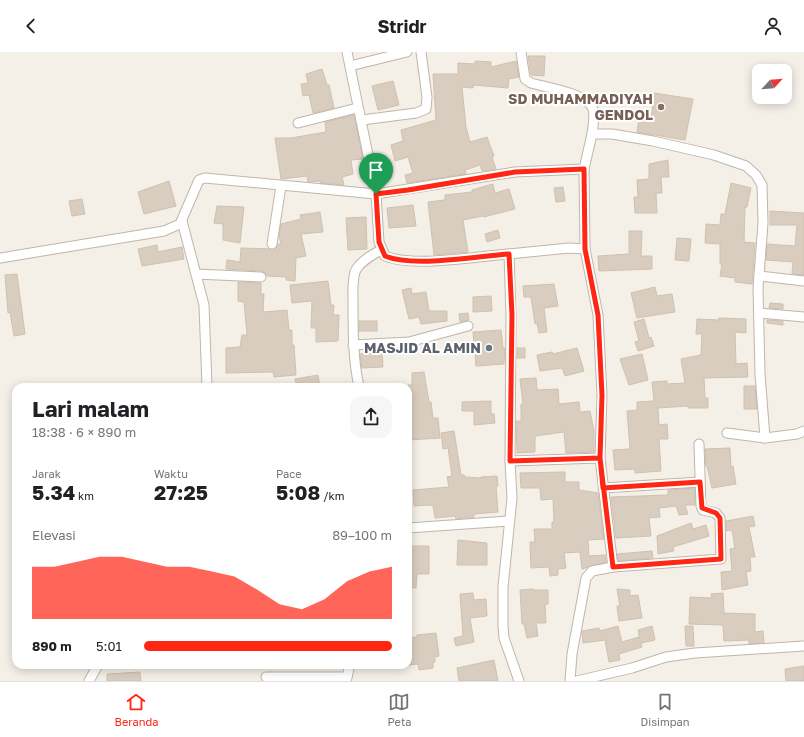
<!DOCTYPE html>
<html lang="id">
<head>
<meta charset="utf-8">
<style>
  :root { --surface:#fff; --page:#f6f6f6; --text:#202124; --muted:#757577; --line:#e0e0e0; --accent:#ff2613 }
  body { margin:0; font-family:"Golos Text",sans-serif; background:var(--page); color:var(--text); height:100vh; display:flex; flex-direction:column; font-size:15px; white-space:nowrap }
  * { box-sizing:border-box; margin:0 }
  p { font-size:13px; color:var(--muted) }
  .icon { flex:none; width:22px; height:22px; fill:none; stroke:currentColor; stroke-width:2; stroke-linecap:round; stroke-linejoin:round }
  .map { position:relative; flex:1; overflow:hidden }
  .details { position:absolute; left:12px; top:331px; width:400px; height:286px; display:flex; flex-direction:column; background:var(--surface); border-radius:12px; box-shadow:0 2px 10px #0003 }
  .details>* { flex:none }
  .needle { width:26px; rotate:64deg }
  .buttons { position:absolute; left:752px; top:12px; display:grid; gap:8px }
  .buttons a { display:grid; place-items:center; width:40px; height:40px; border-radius:8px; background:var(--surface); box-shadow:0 2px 10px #0003; font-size:20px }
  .pin { position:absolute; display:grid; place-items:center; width:34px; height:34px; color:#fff; margin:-41px -17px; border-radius:50% 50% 50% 0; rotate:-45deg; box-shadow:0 0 4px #0007 }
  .pin .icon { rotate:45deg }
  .round { display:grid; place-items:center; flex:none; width:42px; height:42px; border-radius:12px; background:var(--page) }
  .overview { display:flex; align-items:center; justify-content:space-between; height:68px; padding:0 20px }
  h1 { font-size:22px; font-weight:700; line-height:30px }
  .figures { display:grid; grid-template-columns:repeat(3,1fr); gap:6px; height:68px; padding:4px 20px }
  .figures div { display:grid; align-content:center }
  .figures b { font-size:20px; font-weight:700 }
  .figures small { font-size:11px; font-weight:400 }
  .figures p { font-size:11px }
  .chart { height:112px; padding:8px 20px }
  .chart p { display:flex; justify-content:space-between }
  .chart svg { width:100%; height:72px; margin-top:4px; fill:var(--accent); opacity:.7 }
  ul { padding:0 20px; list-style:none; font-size:13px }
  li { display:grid; grid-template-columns:64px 48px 1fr; align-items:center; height:30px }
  li i { height:10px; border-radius:5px; background:var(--accent) }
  header { display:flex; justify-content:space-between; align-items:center; height:52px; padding:0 20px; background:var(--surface); font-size:18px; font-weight:700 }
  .menu { display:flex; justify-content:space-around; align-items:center; height:56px; border-top:1px solid var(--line); background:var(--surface); font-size:11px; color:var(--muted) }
  .menu a { display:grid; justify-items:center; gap:2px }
  .menu .active { color:var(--accent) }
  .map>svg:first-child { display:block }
</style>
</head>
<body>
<header><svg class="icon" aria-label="back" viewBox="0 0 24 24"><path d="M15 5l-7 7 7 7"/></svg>Stridr<svg class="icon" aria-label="person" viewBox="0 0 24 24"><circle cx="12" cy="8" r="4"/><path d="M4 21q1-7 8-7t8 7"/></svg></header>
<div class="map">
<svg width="804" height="629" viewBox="0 0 804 629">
  <rect width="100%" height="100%" fill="#f4efe7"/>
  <g fill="#d9cdbf" stroke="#d1c1ae">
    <path d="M528 4H545L544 24 531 23Z"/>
    <path d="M475 9 491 10V15L516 9 519 25 509 27 508 36 474 33 473 36 462 35 466 75 470 90 487 85 494 104 492 105 496 117 482 119 480 113 465 118 466 122 407 131 405 123 413 121 408 105 395 109 391 93 403 89 401 78 436 68 433 22H458V11L475 12Z"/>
    <path d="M322 17 327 33H329L334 56 313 61 309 43 303 44 301 32 308 31 306 22Z"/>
    <path d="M393 29 399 53 378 58 372 34Z"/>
    <path d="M654 41 693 47 685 88 637 80 639 67 651 68Z"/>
    <path d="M354 63 363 107 351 108 353 122 342 125 344 133 320 131V129L308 130 307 124 281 127 275 86H291L326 80 325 70Z"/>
    <path d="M668 108 669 125H661L662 141H656L657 161H635L634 145H638L637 128 649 127V112Z"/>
    <path d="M169 129 176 154 144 162 138 140Z"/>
    <path d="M731 131 751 136 747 155H745L744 190 755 191 752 232 735 230V226L720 224 722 212H720V192L705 191 706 172 720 173 721 162H725Z"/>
    <path d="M493 132 495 141 509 137 515 157 484 165 483 164 463 168 468 200 434 203 428 150 445 148V143L472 140V138Z"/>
    <path d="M563 135 565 149 556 150 554 136Z"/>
    <path d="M82 147 85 162 72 164 69 149Z"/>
    <path d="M413 153 416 174 389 176 387 156Z"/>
    <path d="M217 154 244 155 240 191 223 188V172L214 171Z"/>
    <path d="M770 159 804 161V223L792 222 793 210 766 208 767 192 795 194 797 173H770Z"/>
    <path d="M320 160 323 180 301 182 306 204 296 206 295 229 286 228V225L267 224 261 219 226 217 227 208 240 210 241 196 275 197 278 192H281L279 184 281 172 301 167 300 163Z"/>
    <path d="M366 165 367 197 348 198 346 166Z"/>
    <path d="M498 178 500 186 487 190 485 182Z"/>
    <path d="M629 179H642L641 204H652V217L599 219 598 204 629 202Z"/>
    <path d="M677 186 691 187 689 209 675 208Z"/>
    <path d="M157 193 158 200 182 195 184 207 142 214 138 197Z"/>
    <path d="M17 222 25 282 14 284 10 260 8 261 5 223Z"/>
    <path d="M328 229 331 253H334L333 263H339L338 289 316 290V276H311L312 249 292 251 290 233Z"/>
    <path d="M238 230 261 231V242H264L263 260 287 258 289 278H292V293H294L296 323 274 325 273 320 226 321V296L240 295 242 283H247L244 250 238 249Z"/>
    <path d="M554 232 558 254 544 256 547 280 539 281 537 271 535 272 531 245H524L523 234Z"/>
    <path d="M655 235 657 244 672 242 675 260 637 266 631 241Z"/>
    <path d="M411 236 412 242 426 240 429 259H447V269L421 272 419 265 409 267 402 238Z"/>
    <path d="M491 244 492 259 473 260V245Z"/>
    <path d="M770 251 783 252V257L769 256Z"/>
    <path d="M468 261 469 268 460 270 459 262Z"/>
    <path d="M719 266 746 267V281L735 280 736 312 747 311 748 325 704 326 705 346H708V356H688V354L658 356 659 373 667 372 668 387H659L661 419 635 421V417L615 418 613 398 630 397 627 359 637 358V350L654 349 652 330 667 329V332L685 331 681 307 701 303 702 282H696L697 267 719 268Z"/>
    <path d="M644 267 649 286 651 285 654 294 638 299 635 290 639 289 634 270Z"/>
    <path d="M767 268 783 269V273L767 271Z"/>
    <rect x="359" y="269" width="18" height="10"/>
    <path d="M501 278 503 296H505L504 312 476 314 473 280Z"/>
    <rect x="517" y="296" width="8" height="10"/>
    <path d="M577 296 584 319 565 324 562 316 540 319 537 303 552 300 553 302Z"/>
    <path d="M382 300 383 315 362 316 360 302Z"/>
    <path d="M642 302 648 328 629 333 620 307Z"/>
    <path d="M424 320 429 350H431L433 366H438L440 386 409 388 408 333H412V321Z"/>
    <path d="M318 323 320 335H297L295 327Z"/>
    <path d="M536 326 537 338 558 337 559 352 579 350 580 360 590 359 594 379V400L566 401 564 380 535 384V400L517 401 516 369H521V352H523L520 327Z"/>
    <path d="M744 334H755L757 357H744Z"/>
    <path d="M491 349V362H494L495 371 474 373V359H462V350Z"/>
    <path d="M454 379 461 423H464L465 425 481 426V425L497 424 498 434H496L498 460 474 462V465L456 467 455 464 435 466 433 453 414 454 413 438 449 435 447 425 452 424 448 396 443 397 441 381Z"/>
    <path d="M730 396 731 415 733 414 736 432 712 436 707 414H706L705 397Z"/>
    <path d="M565 420V430H579V438L598 441 604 487 588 488 589 504 605 503 606 510 582 517 580 500 564 501 566 516 558 517V523L550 524 549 515 531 516 530 490H535L534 477H552V470H554L553 447 541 448 540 436H521L520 421Z"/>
    <path d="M694 436 695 453H685L688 462 679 463 676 454 659 456 660 465 649 466 651 484 616 486 611 445 668 443V438Z"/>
    <path d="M753 464 755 474 749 475 755 505H750L751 519 746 520 748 533 722 538 721 520 732 519 730 497 735 496 732 478 726 479V469Z"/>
    <path d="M691 471 693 477 706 473 709 484 673 495 674 499 658 502 657 484Z"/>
    <path d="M458 488 487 491V513H457Z"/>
    <path d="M408 494H429V522H417L416 536 408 535Z"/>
    <path d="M652 499 653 506 618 509 617 502Z"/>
    <path d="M533 537V538H548V552H545L546 571H536L538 584 527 586 524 572H522L520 538Z"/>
    <path d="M617 537 630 538V544L638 543 642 566 619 569 617 554H620Z"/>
    <path d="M473 541 474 548 486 547 487 564 470 566 474 590 456 594 454 586 463 584 460 542Z"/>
    <path d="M723 541 724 561 755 562V580L763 579 764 591 749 592V588L724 589 723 573 689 572 690 545 712 546 711 542Z"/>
    <path d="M618 574 622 590 639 585 640 587 638 578 652 574 655 588 641 591 642 595 619 602 620 608 609 610 605 588 583 591 582 579 599 576 600 579Z"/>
    <path d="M685 574H693L694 594H686Z"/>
    <path d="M436 581 439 604 435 605V610H433V616L419 618 418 612 408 613V586L417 585V583Z"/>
    <path d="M494 608 498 629H459L457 616Z"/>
    <path d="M804 614V629H786L785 617Z"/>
    <path d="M140 620 141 629H107V622Z"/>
  </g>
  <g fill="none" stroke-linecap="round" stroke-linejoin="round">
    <g stroke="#c0b6a9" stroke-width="11">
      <g id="minor">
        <path d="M347 0 376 142 379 190 385 204C413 216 477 204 509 202L511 263 510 409 512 446 503 535V574L504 586 519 629"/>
        <path d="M521 0 525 27 531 31C545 35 589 42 593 57 595 64 593 75 592 82"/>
        <path d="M350 14 407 0"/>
        <path d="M362 68 416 61 426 57 427 45 421 0"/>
        <path d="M298 71 357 56"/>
        <path d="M584 117 585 197"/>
        <path d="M182 169 204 253 207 335"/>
        <path d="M272 192 281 134"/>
        <path d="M509 202 569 196 585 197 598 263 602 343 600 406 613 515 721 507 720 466 716 461 703 458 701 454 699 392"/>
        <path d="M0 206 164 179 180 172 199 128 205 126 376 142 515 120 584 117 592 82H612L653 89 714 103 746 114 756 123 762 133 763 171 758 236 760 322 765 386 797 382 804 379"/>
        <path d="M196 222 261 225"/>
        <path d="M759 224 804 229"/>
        <path d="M759 261 804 265"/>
        <path d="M353 293 409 290 468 274"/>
        <path d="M359 335C353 307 353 280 353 251 353 242 352 230 355 220 359 210 372 203 381 198"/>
        <path d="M727 381 765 386"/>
        <path d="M510 409 600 406"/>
        <path d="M603 436 700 430"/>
        <path d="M408 476 509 469"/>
        <path d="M266 625H347"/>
        <path d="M89 629 98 613"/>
        <path d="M346 629 350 613"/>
        <path d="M570 629 572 602 586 526 592 519 613 515"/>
        <path d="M577 629 632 616 666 605 695 601 804 594"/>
      </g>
    </g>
    <use href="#minor" stroke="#fff" stroke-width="9"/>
  </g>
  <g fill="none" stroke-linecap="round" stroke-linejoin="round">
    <g stroke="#fff" stroke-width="8">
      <path id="route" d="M376 142 379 190 385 204C413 216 477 204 509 202L512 263 510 409 600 406 613 515 721 507 720 466 716 461 702 456 700 430 603 436 600 406 602 343 598 263 585 197 584 117 515 120 408 138 376 142"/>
    </g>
    <use href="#route" stroke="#ff2613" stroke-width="5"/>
  </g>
  <circle fill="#8d6e63" stroke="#fff" stroke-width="1.5" cx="661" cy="55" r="4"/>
  <circle fill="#6b7280" stroke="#fff" stroke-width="1.5" cx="489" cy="296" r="4"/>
  <g text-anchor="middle" stroke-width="4" stroke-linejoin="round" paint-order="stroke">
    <g font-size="14" font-weight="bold" fill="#785e54" stroke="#fff" text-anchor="end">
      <text x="653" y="52">SD MUHAMMADIYAH<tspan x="653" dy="16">GENDOL</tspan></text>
    </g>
    <g font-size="14" font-weight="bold" fill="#5b616d" stroke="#fff" text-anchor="end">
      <text x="481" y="301">MASJID AL AMIN</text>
    </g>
  </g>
</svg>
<div class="buttons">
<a><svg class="needle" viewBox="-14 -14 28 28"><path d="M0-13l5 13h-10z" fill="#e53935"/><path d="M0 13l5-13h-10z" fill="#757577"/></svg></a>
</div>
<div class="pin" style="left:376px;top:142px;background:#1e9e55"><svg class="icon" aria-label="arrive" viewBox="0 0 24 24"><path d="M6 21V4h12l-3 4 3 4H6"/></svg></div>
<section class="details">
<div class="overview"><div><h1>Lari malam</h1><p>18:38 · 6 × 890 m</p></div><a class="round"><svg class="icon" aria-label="share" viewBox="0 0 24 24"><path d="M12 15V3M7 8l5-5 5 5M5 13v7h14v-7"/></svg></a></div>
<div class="figures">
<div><p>Jarak</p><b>5.34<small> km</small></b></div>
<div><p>Waktu</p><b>27:25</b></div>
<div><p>Pace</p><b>5:08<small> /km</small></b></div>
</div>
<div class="chart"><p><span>Elevasi</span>89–100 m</p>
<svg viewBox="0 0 160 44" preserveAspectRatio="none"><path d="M0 44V12L10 12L20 9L30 6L40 6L50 9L60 12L70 12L80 15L90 18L100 26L110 35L120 38L130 32L140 21L150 15L160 12V44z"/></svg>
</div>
<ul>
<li><b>890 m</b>5:01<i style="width:100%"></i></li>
</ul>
</section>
</div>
<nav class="menu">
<a class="active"><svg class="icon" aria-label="home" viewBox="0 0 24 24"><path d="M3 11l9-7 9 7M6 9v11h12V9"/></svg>Beranda</a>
<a><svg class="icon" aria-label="map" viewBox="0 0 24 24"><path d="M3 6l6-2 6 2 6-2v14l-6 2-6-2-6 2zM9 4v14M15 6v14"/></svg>Peta</a>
<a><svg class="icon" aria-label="saved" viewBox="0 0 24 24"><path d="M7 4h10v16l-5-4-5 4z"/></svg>Disimpan</a>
</nav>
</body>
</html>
